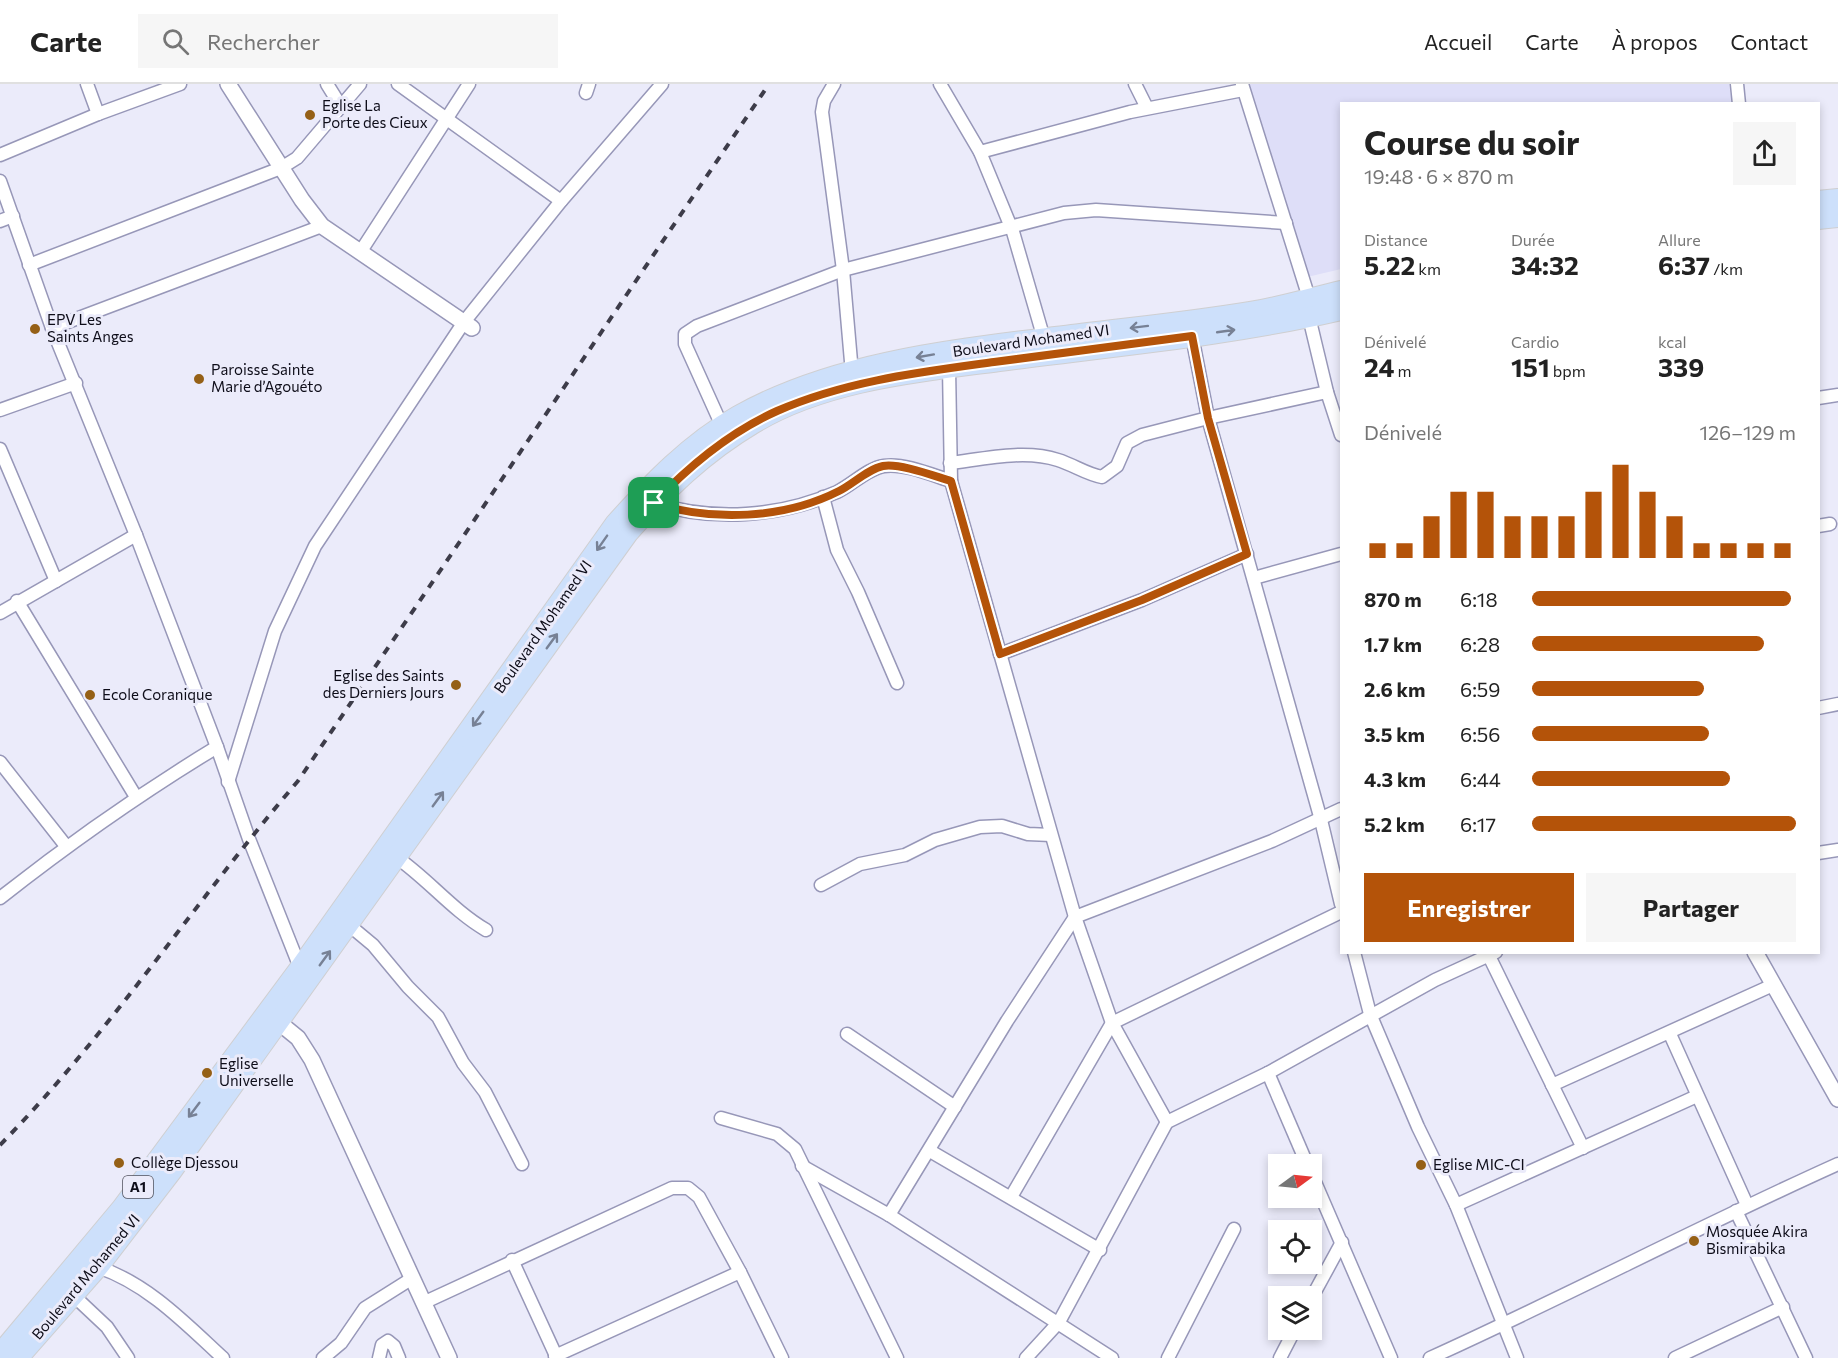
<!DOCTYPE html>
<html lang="fr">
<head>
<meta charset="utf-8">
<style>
  :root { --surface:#fff; --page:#f6f6f6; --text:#222; --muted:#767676; --line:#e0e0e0; --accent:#b45309 }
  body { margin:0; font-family:Commissioner,sans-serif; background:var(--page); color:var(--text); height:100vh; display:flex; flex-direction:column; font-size:22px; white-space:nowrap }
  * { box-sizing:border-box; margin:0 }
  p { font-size:20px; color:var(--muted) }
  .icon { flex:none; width:33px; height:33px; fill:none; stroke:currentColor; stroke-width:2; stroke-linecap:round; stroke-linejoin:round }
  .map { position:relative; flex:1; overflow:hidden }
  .sheet { position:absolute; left:1340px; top:18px; width:480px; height:852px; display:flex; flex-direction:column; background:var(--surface); border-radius:0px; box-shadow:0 3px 9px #0003 }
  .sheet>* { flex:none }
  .needle { width:39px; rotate:75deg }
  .fabs { position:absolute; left:1268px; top:1070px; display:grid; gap:12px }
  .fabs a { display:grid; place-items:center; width:54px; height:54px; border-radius:0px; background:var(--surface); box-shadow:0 3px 9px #0003; font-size:30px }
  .pin { position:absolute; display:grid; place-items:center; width:51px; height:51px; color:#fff; margin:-26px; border-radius:12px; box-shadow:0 3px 9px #0006 }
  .round { display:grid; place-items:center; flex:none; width:63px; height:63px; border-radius:0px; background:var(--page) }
  .overview { display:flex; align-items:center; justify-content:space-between; height:102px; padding:0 24px }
  h1 { font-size:33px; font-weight:700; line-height:45px }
  .metrics { display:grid; grid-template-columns:repeat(3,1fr); gap:9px; height:102px; padding:6px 24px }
  .metrics div { display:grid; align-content:center }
  .metrics b { font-size:26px; font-weight:700 }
  .metrics small { font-size:16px; font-weight:400 }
  .metrics p { font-size:16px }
  .chart { height:168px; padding:12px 24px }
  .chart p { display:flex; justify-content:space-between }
  .chart svg { width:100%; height:108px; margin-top:6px; stroke:var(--accent); stroke-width:6 }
  .action { display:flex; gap:12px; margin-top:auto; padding:12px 24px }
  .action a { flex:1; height:69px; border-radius:0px; background:var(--accent); color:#fff; font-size:24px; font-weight:700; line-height:69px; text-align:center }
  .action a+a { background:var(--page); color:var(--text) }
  ul { padding:0 24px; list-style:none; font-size:20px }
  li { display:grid; grid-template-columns:96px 72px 1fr; align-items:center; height:45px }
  li i { height:15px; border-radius:8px; background:var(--accent) }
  header { display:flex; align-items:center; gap:36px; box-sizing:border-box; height:84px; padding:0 30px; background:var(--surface); border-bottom:2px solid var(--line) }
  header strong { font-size:28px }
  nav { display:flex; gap:33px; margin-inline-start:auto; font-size:21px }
  .search { width:420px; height:54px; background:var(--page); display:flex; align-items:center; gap:15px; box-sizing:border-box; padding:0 21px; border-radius:0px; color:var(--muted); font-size:22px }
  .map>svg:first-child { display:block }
</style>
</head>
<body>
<header>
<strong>Carte</strong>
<div class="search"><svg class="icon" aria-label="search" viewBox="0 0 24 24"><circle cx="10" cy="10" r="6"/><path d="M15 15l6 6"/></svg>Rechercher</div>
<nav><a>Accueil</a><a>Carte</a><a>À propos</a><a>Contact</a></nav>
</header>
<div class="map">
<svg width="1838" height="1274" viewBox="0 0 1838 1274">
  <rect width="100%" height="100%" fill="#ebebfa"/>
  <path fill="#dedef8" d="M1248 0H1729L1732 19 1341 20V185L1307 193Z"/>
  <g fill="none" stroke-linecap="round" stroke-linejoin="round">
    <g stroke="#9797b8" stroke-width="15">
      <g id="minor">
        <path d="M87 0 98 30"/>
        <path d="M327 0 340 21"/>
        <path d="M398 0 561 117"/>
        <path d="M834 0 824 17 822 28 843 186 852 289"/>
        <path d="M940 0 980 68 1013 148 1044 255"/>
        <path d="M1135 0 1147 24"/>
        <path d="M1242 0 1309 214"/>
        <path d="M1737 0 1739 20"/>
        <path d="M586 9 589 0"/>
        <path d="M980 68 1130 28 1243 6"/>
        <path d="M0 71 98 30 180 0"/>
        <path d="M0 97 52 244 136 451 217 663 249 755 301 886"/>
        <path d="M0 137 13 132"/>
        <path d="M361 167 469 0"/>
        <path d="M29 181 281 84 297 74 360 0"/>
        <path d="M1309 233 1327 308 1341 351"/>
        <path d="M52 244 322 142"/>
        <path d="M1192 252 1208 334 1321 736 1341 820"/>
        <path d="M949 284 951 397 1075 833 1112 939 1167 1038"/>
        <path d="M1818 314 1838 311"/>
        <path d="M0 326 76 299"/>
        <path d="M722 342 685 260V250L697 242 843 186 1064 129 1096 126 1286 139"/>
        <path d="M0 365 56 497"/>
        <path d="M950 379C983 375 1025 365 1058 376 1074 381 1086 390 1102 393L1117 382 1127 359 1142 351 1208 334 1327 308"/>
        <path d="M823 413 837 466 858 508 897 599"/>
        <path d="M654 419C713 438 780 433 837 408 852 401 868 384 884 382 905 379 932 391 951 397"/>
        <path d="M1818 442 1830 440"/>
        <path d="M1254 494 1341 470"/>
        <path d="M17 517 136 713"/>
        <path d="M0 529 136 451"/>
        <path d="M1000 570 1142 516 1247 470"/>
        <path d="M1818 624 1838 620"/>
        <path d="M0 678 66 762"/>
        <path d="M228 698 275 547 315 462 464 238 561 117 662 0"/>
        <path d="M1818 769 1838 766"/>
        <path d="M396 773C428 795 452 826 486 846"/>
        <path d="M821 801 860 780 905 771 935 756 980 743 1002 742 1028 750 1051 751"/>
        <path d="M0 814C70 759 141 709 217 663"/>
        <path d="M349 841 373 861 408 903 438 933 463 979 485 1008 522 1080"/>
        <path d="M1354 868 1370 930 1418 1043 1456 1121 1517 1274"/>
        <path d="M1489 872 1583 1064"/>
        <path d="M847 950 955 1023"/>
        <path d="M1670 950 1747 1121"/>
        <path d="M1268 989 1307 1080"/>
        <path d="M1552 1001 1773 901"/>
        <path d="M721 1034 777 1050 795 1065 897 1274"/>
        <path d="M930 1067 1100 1166"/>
        <path d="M802 1082 889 1131 1112 1274"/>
        <path d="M1311 1089 1391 1274"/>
        <path d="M1011 1113 1112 939 1341 828"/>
        <path d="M1456 1121 1697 1012"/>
        <path d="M1736 1127 1806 1274"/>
        <path d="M889 1131 1007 937 1075 833 1272 757 1341 725"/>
        <path d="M512 1176 557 1274"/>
        <path d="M98 1183C148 1200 185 1239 223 1274"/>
        <path d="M74 1212 107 1243 128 1274"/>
        <path d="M1311 1215 1342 1158"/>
        <path d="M423 1219 672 1104H688L699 1113 740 1188 782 1274"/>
        <path d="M555 1272 740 1188"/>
        <path d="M323 1274 341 1259 365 1224 411 1195"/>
        <path d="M379 1274 382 1261 388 1257 394 1262 399 1274"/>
        <path d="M1026 1274 1059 1238 1167 1038 1268 989 1435 896 1496 868"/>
        <path d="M1168 1274 1234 1145"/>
        <path d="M1280 1274 1295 1245"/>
        <path d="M1430 1274C1567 1212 1700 1142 1838 1080"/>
        <path d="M1675 1274 1783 1223"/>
      </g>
    </g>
    <g stroke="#9797b8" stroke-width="18">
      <g id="tertiary">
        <path d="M228 0 302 116 322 142 472 244"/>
        <path d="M1755 868 1838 1015"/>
        <path d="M271 932 298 954 312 976 449 1274"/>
      </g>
    </g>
    <g stroke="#cfcfd1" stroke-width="22">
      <g id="primary">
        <path d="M1818 117 1838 115"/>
        <path d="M1818 135 1838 133"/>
        <path d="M0 1270 122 1124 300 884 615 440C651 400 690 359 738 332 838 276 960 265 1072 251 1135 243 1199 237 1261 226 1288 221 1315 213 1341 207"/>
        <path d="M18 1274 98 1183 171 1088 628 449C667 405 702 370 754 339 826 296 918 288 999 277 1113 262 1229 252 1341 226"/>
      </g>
    </g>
    <use href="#minor" stroke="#fff" stroke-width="12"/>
    <use href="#tertiary" stroke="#fff" stroke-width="15"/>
    <use href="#primary" stroke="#cde0fb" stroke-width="20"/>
    <path stroke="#3d3c49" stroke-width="4" stroke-dasharray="8 8" stroke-linecap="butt" d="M0 1061C110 949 196 816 298 697L769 0"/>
  </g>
  <defs><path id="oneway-shaft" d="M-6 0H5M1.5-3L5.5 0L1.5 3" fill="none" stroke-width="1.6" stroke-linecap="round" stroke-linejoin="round" transform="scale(1.5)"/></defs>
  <g stroke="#778195">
    <use href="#oneway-shaft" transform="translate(1139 243) rotate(173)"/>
    <use href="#oneway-shaft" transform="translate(1226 247) rotate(-8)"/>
    <use href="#oneway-shaft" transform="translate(925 272) rotate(170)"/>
    <use href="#oneway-shaft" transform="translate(602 459) rotate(125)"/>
    <use href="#oneway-shaft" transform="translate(552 557) rotate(-54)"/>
    <use href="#oneway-shaft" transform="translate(478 635) rotate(126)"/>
    <use href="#oneway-shaft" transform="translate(438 715) rotate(-54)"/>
    <use href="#oneway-shaft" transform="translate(325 874) rotate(-54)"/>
    <use href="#oneway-shaft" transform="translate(194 1026) rotate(127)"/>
  </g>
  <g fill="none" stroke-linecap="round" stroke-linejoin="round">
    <g stroke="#fff" stroke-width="12">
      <path id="route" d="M1192 252 1208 334 1247 470 1142 516 1000 570 951 397C934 392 900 379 883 382 868 385 853 400 839 407 784 435 712 438 654 419 689 382 730 348 777 327 845 297 921 288 994 278 1060 269 1126 261 1192 252Z"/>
    </g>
    <use href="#route" stroke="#b45309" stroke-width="8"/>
  </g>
  <g fill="#956016" stroke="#ebebfa" stroke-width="2">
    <circle cx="310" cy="31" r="6"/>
    <circle cx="35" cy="245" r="6"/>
    <circle cx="199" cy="295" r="6"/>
    <circle cx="456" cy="601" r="6"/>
    <circle cx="90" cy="611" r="6"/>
    <circle cx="207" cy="989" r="6"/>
    <circle cx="119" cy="1079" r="6"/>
    <circle cx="1421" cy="1081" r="6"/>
    <circle cx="1694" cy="1157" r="6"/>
  </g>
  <g text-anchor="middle" stroke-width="6" stroke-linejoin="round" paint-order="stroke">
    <rect fill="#ebebfa" stroke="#50505c" stroke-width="1.5" x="123" y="1092" width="30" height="22" rx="4.5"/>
    <g font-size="14" font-weight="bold" fill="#0e0d19">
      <text x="138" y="1108">A1</text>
    </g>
    <g font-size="15" fill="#0e0d19" stroke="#ebebfa" text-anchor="start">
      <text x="322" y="27">Eglise La<tspan x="322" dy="17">Porte des Cieux</tspan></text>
      <text x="47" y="241">EPV Les<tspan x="47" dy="17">Saints Anges</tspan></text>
      <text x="211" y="291">Paroisse Sainte<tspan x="211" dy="17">Marie d’Agouéto</tspan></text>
      <text x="444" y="597" text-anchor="end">Eglise des Saints<tspan x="444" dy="17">des Derniers Jours</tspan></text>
      <text x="102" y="616">Ecole Coranique</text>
      <text x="219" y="985">Eglise<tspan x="219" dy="17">Universelle</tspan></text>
      <text x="131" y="1084">Collège Djessou</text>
      <text x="1433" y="1086">Eglise MIC-CI</text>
      <text x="1706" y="1153">Mosquée Akira<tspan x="1706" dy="17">Bismirabika</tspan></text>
    </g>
    <g font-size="15" fill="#0e0d19" stroke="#ebebfa">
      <text transform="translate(1031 257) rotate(-8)" y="5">Boulevard Mohamed VI</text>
      <text transform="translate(543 543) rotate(-55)" y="5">Boulevard Mohamed VI</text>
      <text transform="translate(86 1193) rotate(-50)" y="5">Boulevard Mohamed VI</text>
    </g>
  </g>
</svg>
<div class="fabs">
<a><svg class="needle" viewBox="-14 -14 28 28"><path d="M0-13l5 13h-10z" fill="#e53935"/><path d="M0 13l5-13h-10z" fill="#767676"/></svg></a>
<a><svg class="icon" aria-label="locate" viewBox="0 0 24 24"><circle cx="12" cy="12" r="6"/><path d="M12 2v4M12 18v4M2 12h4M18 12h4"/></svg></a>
<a><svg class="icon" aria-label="layers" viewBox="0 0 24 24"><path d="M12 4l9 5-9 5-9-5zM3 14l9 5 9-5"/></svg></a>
</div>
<div class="pin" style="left:654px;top:419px;background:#1e9e55"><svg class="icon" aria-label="arrive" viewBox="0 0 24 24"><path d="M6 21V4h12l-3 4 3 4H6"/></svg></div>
<section class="sheet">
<div class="overview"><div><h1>Course du soir</h1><p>19:48 · 6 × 870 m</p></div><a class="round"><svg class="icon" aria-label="share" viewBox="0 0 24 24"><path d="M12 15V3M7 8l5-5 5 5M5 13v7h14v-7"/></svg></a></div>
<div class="metrics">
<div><p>Distance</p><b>5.22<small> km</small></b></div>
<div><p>Durée</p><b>34:32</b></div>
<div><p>Allure</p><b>6:37<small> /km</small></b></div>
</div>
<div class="metrics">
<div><p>Dénivelé</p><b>24<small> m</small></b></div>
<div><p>Cardio</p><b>151<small> bpm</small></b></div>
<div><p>kcal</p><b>339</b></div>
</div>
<div class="chart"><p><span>Dénivelé</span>126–129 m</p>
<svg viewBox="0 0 160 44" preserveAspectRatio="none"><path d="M5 44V38M15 44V38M25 44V27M35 44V17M45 44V17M55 44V27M65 44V27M75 44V27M85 44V17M95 44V6M105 44V17M115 44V27M125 44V38M135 44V38M145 44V38M155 44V38"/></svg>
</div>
<ul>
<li><b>870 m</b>6:18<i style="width:98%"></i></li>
<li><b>1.7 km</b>6:28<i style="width:88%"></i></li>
<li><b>2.6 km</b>6:59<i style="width:65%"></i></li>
<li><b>3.5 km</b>6:56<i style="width:67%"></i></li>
<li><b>4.3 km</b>6:44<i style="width:75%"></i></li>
<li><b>5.2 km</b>6:17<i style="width:100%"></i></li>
</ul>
<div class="action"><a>Enregistrer</a><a>Partager</a></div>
</section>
</div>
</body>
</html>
